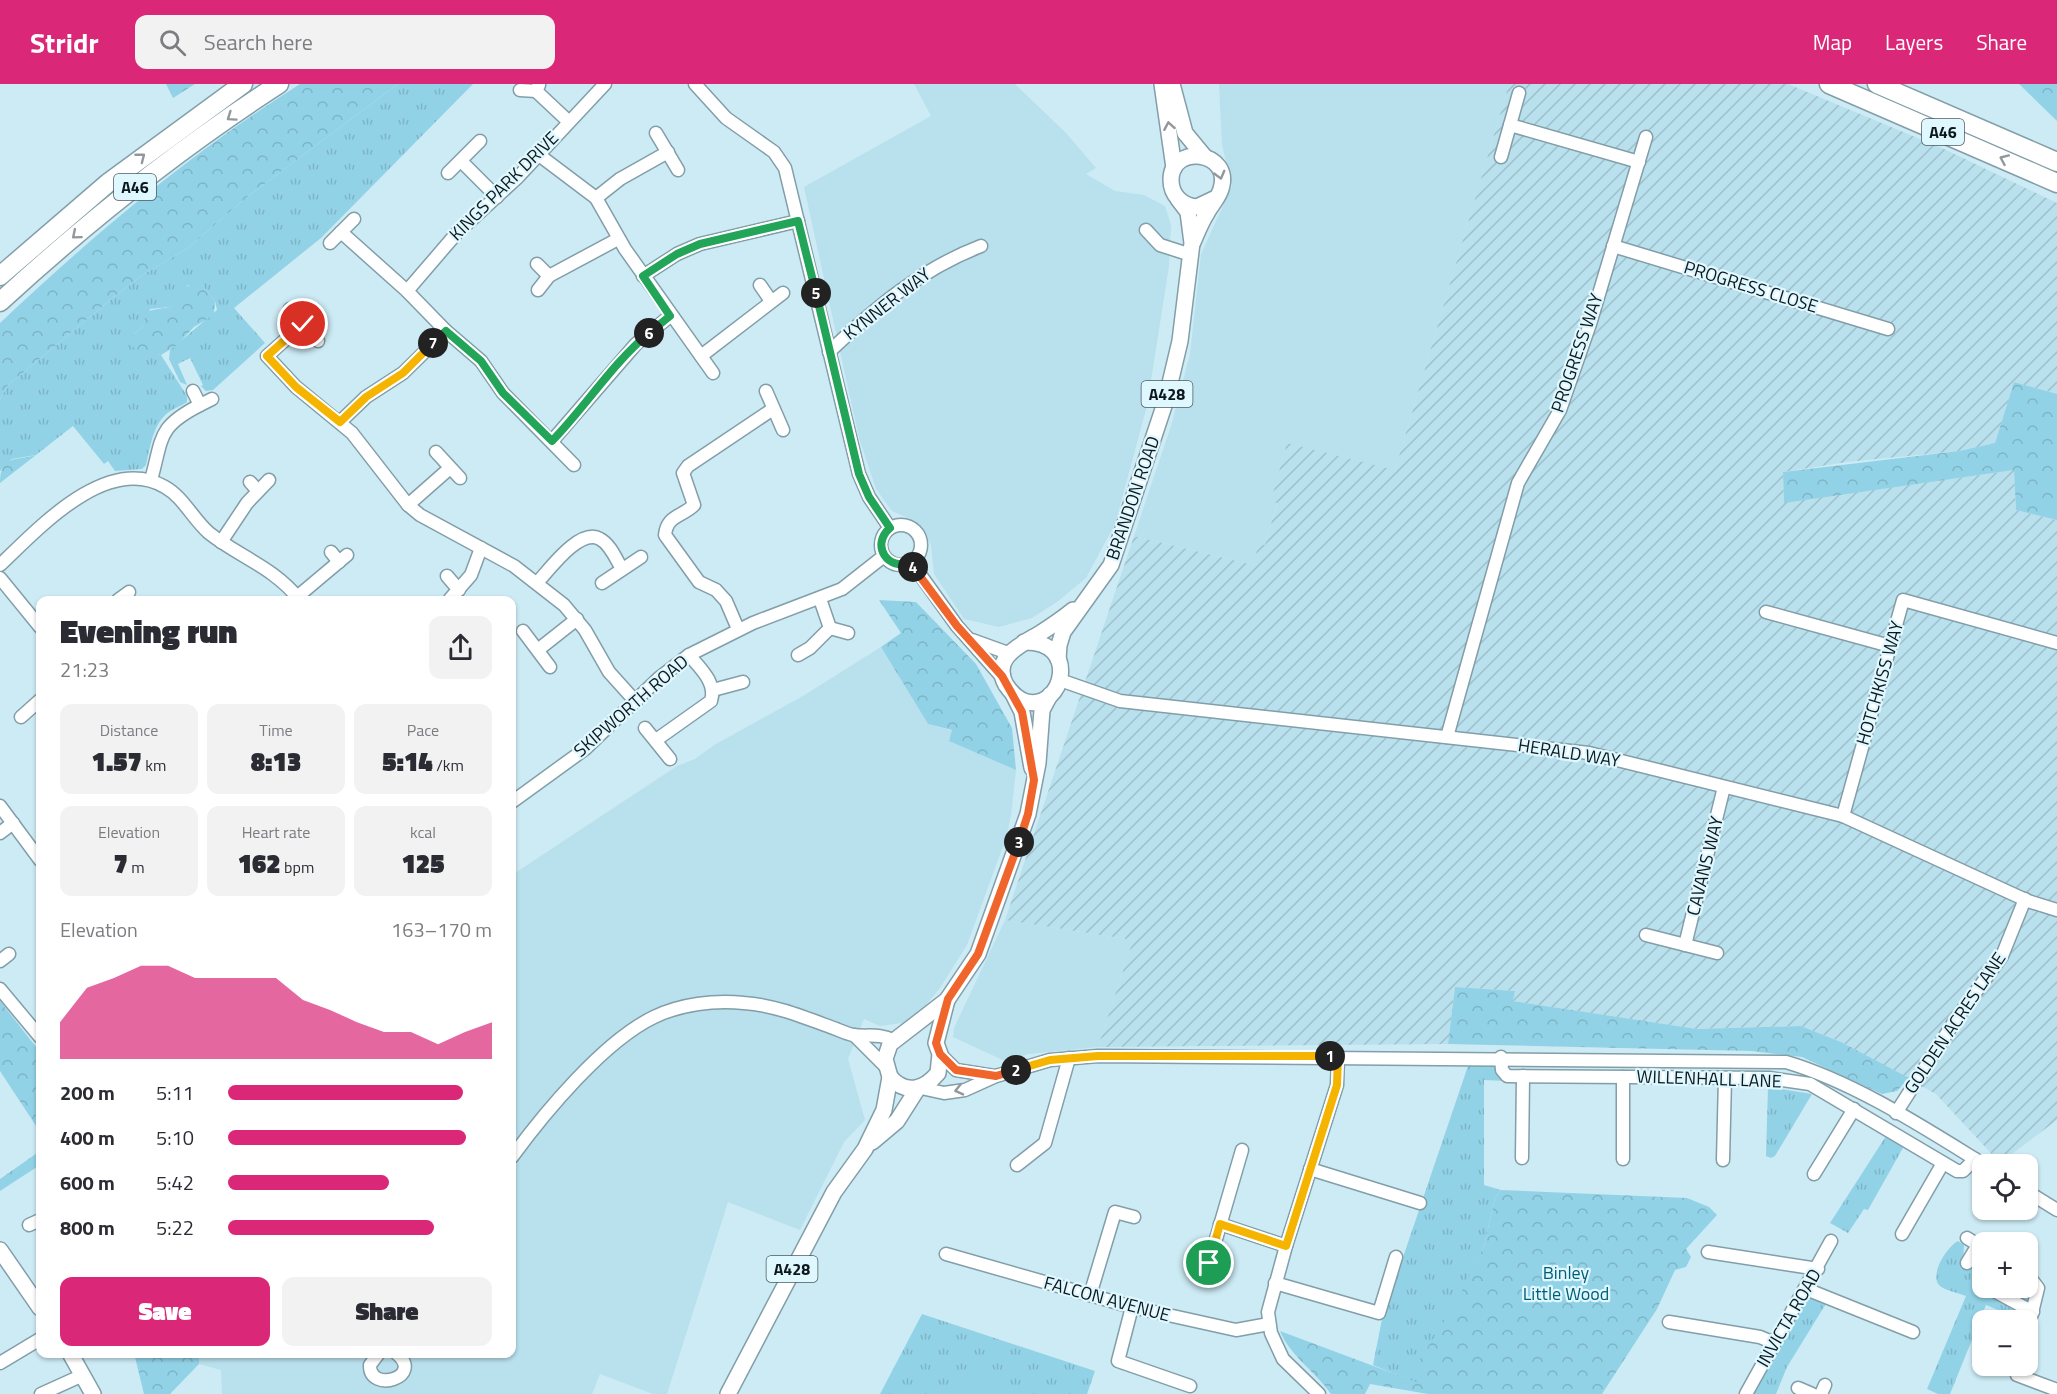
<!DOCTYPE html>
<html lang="en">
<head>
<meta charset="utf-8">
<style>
  :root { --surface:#fff; --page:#f2f2f3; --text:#2b2b33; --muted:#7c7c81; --accent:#db2777 }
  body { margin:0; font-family:"Titillium Web",sans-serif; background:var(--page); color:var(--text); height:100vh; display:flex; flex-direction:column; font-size:22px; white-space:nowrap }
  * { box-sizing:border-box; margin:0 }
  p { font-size:20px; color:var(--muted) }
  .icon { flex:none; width:33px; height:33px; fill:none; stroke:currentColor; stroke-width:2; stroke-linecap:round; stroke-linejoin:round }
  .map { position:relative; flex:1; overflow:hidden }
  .sheet { position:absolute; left:36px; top:512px; width:480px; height:762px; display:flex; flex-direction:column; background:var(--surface); border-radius:12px; box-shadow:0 2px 4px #0004 }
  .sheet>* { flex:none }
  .controls { position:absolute; left:1972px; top:1070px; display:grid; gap:12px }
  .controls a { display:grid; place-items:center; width:66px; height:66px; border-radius:12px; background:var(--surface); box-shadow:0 2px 4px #0004; font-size:30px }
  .pin { position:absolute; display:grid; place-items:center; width:51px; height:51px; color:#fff; margin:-26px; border:3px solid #fff; border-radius:50%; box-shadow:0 2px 6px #0007 }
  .km { position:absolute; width:30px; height:30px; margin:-15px; border-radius:50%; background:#222; color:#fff; font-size:16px; line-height:30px; text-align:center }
  .round { display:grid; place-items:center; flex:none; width:63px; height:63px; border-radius:12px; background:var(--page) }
  .head { display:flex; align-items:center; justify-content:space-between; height:102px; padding:0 24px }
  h1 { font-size:33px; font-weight:800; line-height:45px }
  .stats { display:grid; grid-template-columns:repeat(3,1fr); gap:9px; height:102px; padding:6px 24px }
  .stats div { display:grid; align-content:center; border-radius:12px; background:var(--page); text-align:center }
  .stats b { font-size:26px; font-weight:800 }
  .stats small { font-size:16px; font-weight:400 }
  .stats p { font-size:16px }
  .chart { height:168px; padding:12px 24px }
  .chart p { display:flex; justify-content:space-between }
  .chart svg { width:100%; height:108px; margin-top:6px; fill:var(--accent); opacity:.7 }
  .button { display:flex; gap:12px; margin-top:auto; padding:12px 24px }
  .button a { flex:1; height:69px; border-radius:12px; background:var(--accent); color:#fff; font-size:24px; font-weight:800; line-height:69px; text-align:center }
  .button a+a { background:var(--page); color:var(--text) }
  ul { padding:0 24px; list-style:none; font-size:20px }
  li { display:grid; grid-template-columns:96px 72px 1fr; align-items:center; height:45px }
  li i { height:15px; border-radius:8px; background:var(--accent) }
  header { display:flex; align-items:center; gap:36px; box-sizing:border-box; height:84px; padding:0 30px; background:var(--accent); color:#fff }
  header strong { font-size:28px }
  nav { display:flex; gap:33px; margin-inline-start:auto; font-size:21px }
  .search { width:420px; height:54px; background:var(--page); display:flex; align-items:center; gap:15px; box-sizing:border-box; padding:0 21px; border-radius:12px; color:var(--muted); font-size:22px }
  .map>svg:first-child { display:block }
</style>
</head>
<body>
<header>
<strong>Stridr</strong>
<div class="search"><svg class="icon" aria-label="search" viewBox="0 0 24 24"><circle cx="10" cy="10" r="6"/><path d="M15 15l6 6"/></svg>Search here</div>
<nav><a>Map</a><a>Layers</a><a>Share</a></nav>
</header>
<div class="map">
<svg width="2057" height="1310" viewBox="0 0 2057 1310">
  <defs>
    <pattern id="industrial-furrows" width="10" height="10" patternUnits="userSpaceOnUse" patternTransform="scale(1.5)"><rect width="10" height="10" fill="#b9e0ed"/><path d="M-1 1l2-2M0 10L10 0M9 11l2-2" fill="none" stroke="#9ebfcb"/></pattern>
    <pattern id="grass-tufts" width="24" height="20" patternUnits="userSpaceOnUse" patternTransform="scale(1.5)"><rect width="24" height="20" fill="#92d2e7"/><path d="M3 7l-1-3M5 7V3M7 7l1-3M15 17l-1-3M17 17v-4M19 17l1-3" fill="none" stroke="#7db4c6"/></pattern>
    <pattern id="forest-crowns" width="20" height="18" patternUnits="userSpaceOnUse" patternTransform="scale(1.5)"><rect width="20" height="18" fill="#92d2e7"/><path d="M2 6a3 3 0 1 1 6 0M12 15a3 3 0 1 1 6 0" fill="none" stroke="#7db4c6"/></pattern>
  </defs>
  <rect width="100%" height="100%" fill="#cdebf5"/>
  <g fill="#b9e0ed">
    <path d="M914 0H1015L1066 49 1096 84 1086 90 1115 107 1144 111 1165 122 1171 141 1169 182 1147 322 1115 440 1086 494 1057 518 1032 534 999 543 964 535 934 490 931 461 915 437 892 427 876 405 859 354 804 103 931 32Z"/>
    <path d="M1219 0H1509L1395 386 1271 417 1277 418 1265 461 1260 459 1253 481 1134 452 1171 342 1190 270 1201 170 1232 102 1222 61Z"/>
    <path d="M881 563 928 640 953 647 950 657 1016 686 1011 732 1006 754 967 861 940 904 926 921 902 939 880 942 864 935 848 975 865 1036 844 1058 800 1146 728 1118 667 1310H653L600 1290 592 1310H222L221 1286 199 1280V1269H512V791L677 682 695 675 714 661 803 612Z"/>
    <path d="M1005 836 1133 856 1098 963 1028 970 1007 978 953 953 954 944Z"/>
  </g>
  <path fill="url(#industrial-furrows)" d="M1509 0H1788L1944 65 2057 119V310L2014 298 1995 359 1959 367 1847 378 1783 388 1784 418 2014 386 2016 426 2057 436V1036L2000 1079 1936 1010 1841 958 1801 942 1697 945 1513 917 1515 907 1455 903 1448 960 1098 963 1133 856 1005 836 1134 452 1253 481 1259 459 1265 461 1277 419 1271 417 1287 359 1395 386Z"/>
  <g fill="url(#grass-tufts)">
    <path d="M398 0H473L321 154 234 224 265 259 213 306 206 307 201 302 203 301 190 274 178 280 187 301 180 298 169 275 170 266 217 226 215 217 202 201H188L170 223 150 225 142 243 130 253 144 267 161 271 187 312V318C181 322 175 324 169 328 153 339 150 364 146 381L142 385 115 387 108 377 104 380 73 342 36 371 12 375 0 387V315L7 302 115 212 144 190 188 164 247 113Z"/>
    <path d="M1470 976 1497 978 1505 997 1484 996V1101L1501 1106 1495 1114 1484 1162 1419 1300 1373 1281 1382 1235Z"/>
    <path d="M1768 1003 1812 1010 1775 1072 1771 1074 1766 1072Z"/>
    <path d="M1886 1052 1904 1062 1868 1126 1864 1125 1848 1149 1830 1139Z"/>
    <path d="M40 1067V1081L0 1107V1095Z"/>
    <path d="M1958 1157 1964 1161 1963 1179 1971 1183 1983 1176V1203H2028V1198L2034 1208 2029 1218 2021 1216 2025 1236H2014L2015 1233 1986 1221 1950 1310H1938L1927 1305 1966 1212C1959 1209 1946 1207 1940 1202 1928 1191 1948 1162 1958 1157Z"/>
    <path d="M1813 1212 1827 1218 1787 1283 1776 1310H1751L1807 1213Z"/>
    <path d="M922 1230 1095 1287 1087 1310H880Z"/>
  </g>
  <g fill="url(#forest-crowns)">
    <path d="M166 0H195L173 14Z"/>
    <path d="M300 0H398L247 113 188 164 144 190 115 212 7 302 0 315V239C93 151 192 68 300 0Z"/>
    <path d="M2019 0H2057V37Z"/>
    <path d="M193 199 202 201 215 217 214 231 194 243 176 262 161 271 137 267 129 258 130 253 142 243 147 227 170 223 181 206Z"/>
    <path d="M2014 298 2057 310V436L2016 426 2014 386 1784 419 1783 388 1959 367 1995 359Z"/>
    <path d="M36 371 0 399C0 371 15 377 36 371Z"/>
    <path d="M879 516 916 518 976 580 1012 644 1016 686 949 657 952 646 928 640 881 563 901 549Z"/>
    <path d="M1455 903 1515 907 1513 917 1697 945 1801 942 1841 958 1909 994 1897 1007 1882 1010 1802 973 1751 967 1448 960Z"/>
    <path d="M0 917 40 968V1048L0 987Z"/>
    <path d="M1501 1106 1687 1114 1709 1123 1717 1131 1686 1165 1691 1173 1686 1183 1675 1186 1657 1225 1602 1310H1428L1370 1300 1365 1310H1331C1316 1288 1290 1272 1280 1247L1419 1299 1417 1280 1457 1217 1484 1162 1495 1114Z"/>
    <path d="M134 1269H199V1280L170 1310H144Z"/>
  </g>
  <path fill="#92d2e7" d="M961 1288 1031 1310H955Z"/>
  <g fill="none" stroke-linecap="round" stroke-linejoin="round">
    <g stroke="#829ea8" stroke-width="15">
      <g id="minor">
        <path d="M695 0 726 34 774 68 785 84 859 390 869 413 890 444"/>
        <path d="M520 6 536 7 539 1"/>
        <path d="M536 7 568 37"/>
        <path d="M1510 41 1639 78"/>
        <path d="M656 49 678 86"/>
        <path d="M539 71 596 114 625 165 713 289"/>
        <path d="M1501 73 1519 9"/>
        <path d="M461 77 497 113"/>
        <path d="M448 89 480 57"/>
        <path d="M596 114 620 95 668 68"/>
        <path d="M1146 146 1160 161 1191 171"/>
        <path d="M341 148 407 207 446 247 481 277 503 309 574 381"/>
        <path d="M330 159 354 135"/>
        <path d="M1613 162 1888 245"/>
        <path d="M537 180 549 192"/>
        <path d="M643 192 677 170 700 160 798 137"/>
        <path d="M760 201 771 217"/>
        <path d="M538 206 549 192 618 155"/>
        <path d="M407 207 456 150 518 93 605 0"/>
        <path d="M290 225 318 257"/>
        <path d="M303 240 267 272 296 303 352 349 408 421 420 431 514 482 564 521 585 546 609 588 636 618"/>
        <path d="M829 268C875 224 921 185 981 162"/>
        <path d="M701 272 783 209"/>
        <path d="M766 307 783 346"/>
        <path d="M200 321 212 315"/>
        <path d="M340 338 366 313 403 289 446 247"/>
        <path d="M552 357 636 260 670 232"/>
        <path d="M436 368 460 394"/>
        <path d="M151 396C163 353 157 343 200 321L193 307"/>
        <path d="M250 398 258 407"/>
        <path d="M408 421 450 384"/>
        <circle cx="901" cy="461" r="20"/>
        <path d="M221 458 247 419 269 396"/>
        <path d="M331 468 339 478"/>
        <path d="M911 478 957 542 1002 593"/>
        <path d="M0 481C38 445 107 369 165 403 183 413 193 435 209 449 241 474 272 482 300 516"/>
        <path d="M447 492 459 506"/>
        <path d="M0 494 40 543"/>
        <path d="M537 499C549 486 580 443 600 455 610 460 616 475 622 485"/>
        <path d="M602 499 641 473"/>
        <path d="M297 513 347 471"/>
        <path d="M450 515 471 491 481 464"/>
        <path d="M820 515 830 544"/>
        <path d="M118 516 129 508"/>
        <path d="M1766 528 1890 562"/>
        <path d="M830 544 848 549"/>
        <path d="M738 545 726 517 716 506 699 498 665 451C667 431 682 433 694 421L683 389 688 382 773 325"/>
        <path d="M523 547 550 583"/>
        <path d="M972 556 1008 569"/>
        <path d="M539 565 577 535"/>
        <path d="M798 571 810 564 830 544"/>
        <path d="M1060 596 1120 617 1589 669 1843 732 2028 817 2057 826"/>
        <path d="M713 606 743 598"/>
        <path d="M21 633 40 616"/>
        <path d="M645 644 670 675"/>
        <path d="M1447 653 1518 399 1560 326 1590 240 1646 53"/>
        <path d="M656 656 711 617C717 599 700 584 689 571"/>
        <path d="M512 718 585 665 659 594 689 571 753 539 842 505 884 472"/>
        <path d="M0 722 40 776"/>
        <path d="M1843 732 1903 516 2057 559"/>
        <path d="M0 749 13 739"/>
        <path d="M1646 851 1717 869"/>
        <path d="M1685 861 1724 703"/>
        <path d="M0 877 9 870"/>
        <path d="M0 905 40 953"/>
        <path d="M854 951 886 983"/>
        <path d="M940 970 956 986 994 992"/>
        <path d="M1501 973 1502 986 1507 992 1769 994 1810 1000 1957 1087H1963L1975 1075"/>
        <path d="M921 1004 944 1009 965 1006 996 992 1050 976 1098 972 1786 978C1854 998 1923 1043 1983 1080"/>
        <path d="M1896 1029 1956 935 2002 872 2025 815"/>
        <path d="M512 1073C545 1028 604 957 654 933 681 920 714 916 744 919 775 921 806 934 836 945 841 947 848 950 853 951 868 953 879 949 893 956"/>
        <path d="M1522 1074 1523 992"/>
        <path d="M1623 1075V993"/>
        <path d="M1723 1076 1725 994"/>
        <path d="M1017 1081 1045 1059 1069 974"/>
        <path d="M1310 1085 1420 1119"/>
        <path d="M1814 1090 1854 1025"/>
        <path d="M2028 1108 2057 1126"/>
        <path d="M1220 1140 1286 1162"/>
        <path d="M29 1141 40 1136"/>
        <path d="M1902 1150 1943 1079"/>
        <path d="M1967 1154 1983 1164"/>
        <path d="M1708 1168 1818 1185"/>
        <path d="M946 1170 1132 1223 1236 1246 1269 1240"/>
        <path d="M1209 1179 1242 1066"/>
        <path d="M1967 1179 1975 1166 1983 1165"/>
        <path d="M2028 1191 2038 1204 2028 1245"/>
        <path d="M1275 1199 1379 1229 1396 1173"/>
        <path d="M1806 1205 1913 1248"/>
        <path d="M1996 1208 2033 1228"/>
        <path d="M1090 1211 1115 1128 1134 1133"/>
        <path d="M1132 1223 1118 1277 1190 1302"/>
        <path d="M1669 1238 1760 1253 1774 1259"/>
        <path d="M379 1269 370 1281C369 1310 426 1293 396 1269"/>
        <path d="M0 1279 40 1255"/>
        <path d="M2015 1281 2017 1291 2057 1306"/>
        <path d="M1798 1304 1812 1310"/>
        <path d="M41 1310 83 1291"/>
        <path d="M1319 1310 1283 1275 1271 1249 1268 1228 1286 1162 1337 1001 1338 972"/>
        <path d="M1746 1310 1831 1157"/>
        <path d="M1821 1310 1825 1301"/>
      </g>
    </g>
    <g stroke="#829ea8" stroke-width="18">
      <g id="major">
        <path d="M1162 0 1174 84"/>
        <path d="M1172 0 1185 49 1204 72"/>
        <path d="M1193 158C1197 149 1201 138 1207 129 1211 121 1219 113 1221 105 1233 67 1171 59 1171 96 1171 112 1183 122 1197 123L1216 114"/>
        <path d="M1024 558C1080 556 1064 626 1027 618 1017 616 1011 608 1006 601 991 574 1020 561 1039 550 1050 543 1062 535 1073 526"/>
        <path d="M1058 575 1059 561 1063 548 1111 481 1166 316 1180 257 1192 159 1188 128 1178 115"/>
        <path d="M1014 612 1022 628 1032 684"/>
        <path d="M890 993C906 1011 924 1006 938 989L940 970 936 959 947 916"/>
        <path d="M872 1058 897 1037 918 1004"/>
        <path d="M0 1166 40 1224"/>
        <path d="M70 1269 93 1310"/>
        <path d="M728 1310 834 1108 865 1065 884 1026 890 993 885 975 890 960 947 916 978 870 1028 730 1038 679 1042 626 1050 611"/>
      </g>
    </g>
    <g stroke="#829ea8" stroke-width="21">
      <g id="highway">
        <path d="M1829 0 2057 99"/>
        <path d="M1877 0 2057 78"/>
        <path d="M0 192 108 99 243 0"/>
        <path d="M0 218C87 138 180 64 279 0"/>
      </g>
    </g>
    <use href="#minor" stroke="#fff" stroke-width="12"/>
    <use href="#major" stroke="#fff" stroke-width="15"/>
    <use href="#highway" stroke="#fff" stroke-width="18"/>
  </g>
  <defs><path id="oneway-chevron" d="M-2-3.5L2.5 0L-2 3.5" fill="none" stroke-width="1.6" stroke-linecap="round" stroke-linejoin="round" transform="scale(1.5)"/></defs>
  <g stroke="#929799">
    <use href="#oneway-chevron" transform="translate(231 33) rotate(145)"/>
    <use href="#oneway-chevron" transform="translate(1169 42) rotate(-100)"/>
    <use href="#oneway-chevron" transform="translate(141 73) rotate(-38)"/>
    <use href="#oneway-chevron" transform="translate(2004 75) rotate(-156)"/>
    <use href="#oneway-chevron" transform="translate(1220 91) rotate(75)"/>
    <use href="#oneway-chevron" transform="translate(76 151) rotate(140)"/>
    <use href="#oneway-chevron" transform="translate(959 1006) rotate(167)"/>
  </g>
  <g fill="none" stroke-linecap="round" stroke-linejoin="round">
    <g stroke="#fff" stroke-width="12">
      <path id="split-1" d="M1209 1179 1220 1140 1286 1162 1337 1001 1338 972H1330"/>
    </g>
    <g stroke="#fff" stroke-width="12">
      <path id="split-2" d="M1016 986 1050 976 1098 972H1330"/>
    </g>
    <g stroke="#fff" stroke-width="12">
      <path id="split-3" d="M1016 986 996 992 956 986 940 970 936 959 948 915 978 870 1019 758"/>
    </g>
    <g stroke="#fff" stroke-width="12">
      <path id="split-4" d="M913 483 957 542 1002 592 1022 628 1034 696 1028 730 1019 758"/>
    </g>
    <g stroke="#fff" stroke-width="12">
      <path id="split-5" d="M816 209 859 390 869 413 890 444C870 461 888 488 911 478L913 483"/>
    </g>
    <g stroke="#fff" stroke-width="12">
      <path id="split-6" d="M649 249 670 232 643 192 677 170 700 160 798 137 816 209"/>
    </g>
    <g stroke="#fff" stroke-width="12">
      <path id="split-7" d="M433 259 446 247 481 277 503 309 552 357C586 322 612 280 649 249"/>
    </g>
    <g stroke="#fff" stroke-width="12">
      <path id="split-8" d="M303 240 267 272 296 303 340 338 366 313 403 289 433 259"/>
    </g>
    <use href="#split-1" stroke="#f5b400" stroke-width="8"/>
    <use href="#split-2" stroke="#f5b400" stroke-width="8"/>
    <use href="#split-3" stroke="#f0652b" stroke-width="8"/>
    <use href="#split-4" stroke="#f0652b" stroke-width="8"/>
    <use href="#split-5" stroke="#22a559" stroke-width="8"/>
    <use href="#split-6" stroke="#22a559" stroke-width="8"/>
    <use href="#split-7" stroke="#22a559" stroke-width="8"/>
    <use href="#split-8" stroke="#f5b400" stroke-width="8"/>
  </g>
  <g text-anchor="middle" stroke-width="4.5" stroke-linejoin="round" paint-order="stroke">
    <g fill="#dff7ff" stroke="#4c5b60" stroke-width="1.5">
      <rect x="1922" y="35" width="42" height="26" rx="4.5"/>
      <rect x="114" y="90" width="42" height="26" rx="4.5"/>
      <rect x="1141.5" y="297" width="51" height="26" rx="4.5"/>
      <rect x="766.5" y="1172" width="51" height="26" rx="4.5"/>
    </g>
    <g font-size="16" font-weight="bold" fill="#0d181c">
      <text x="1943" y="54">A46</text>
      <text x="135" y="109">A46</text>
      <text x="1167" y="316">A428</text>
      <text x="792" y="1191">A428</text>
    </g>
    <g font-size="18" fill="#0d181c" stroke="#dff7ff">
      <text transform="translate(504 102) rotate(-45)" y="6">KINGS PARK DRIVE</text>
      <text transform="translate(1751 203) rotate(17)" y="6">PROGRESS CLOSE</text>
      <text transform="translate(887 220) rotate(-38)" y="6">KYNNER WAY</text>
      <text transform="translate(1577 269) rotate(-71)" y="6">PROGRESS WAY</text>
      <text transform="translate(1133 414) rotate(-71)" y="6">BRANDON ROAD</text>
      <text transform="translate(1880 599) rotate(-74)" y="6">HOTCHKISS WAY</text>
      <text transform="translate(631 622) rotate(-41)" y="6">SKIPWORTH ROAD</text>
      <text transform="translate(1569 669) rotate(9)" y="6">HERALD WAY</text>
      <text transform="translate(1705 782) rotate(-76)" y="6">CAVANS WAY</text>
      <text transform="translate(1955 939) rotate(-56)" y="6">GOLDEN ACRES LANE</text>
      <text transform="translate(1709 995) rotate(2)" y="6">WILLENHALL LANE</text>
      <text transform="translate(1107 1215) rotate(15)" y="6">FALCON AVENUE</text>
      <text transform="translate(1789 1234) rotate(-60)" y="6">INVICTA ROAD</text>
    </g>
    <g font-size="18" fill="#005e74" stroke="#dff7ff">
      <text x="1566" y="1195">Binley<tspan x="1566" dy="21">Little Wood</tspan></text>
    </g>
  </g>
</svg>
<div class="controls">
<a><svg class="icon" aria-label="locate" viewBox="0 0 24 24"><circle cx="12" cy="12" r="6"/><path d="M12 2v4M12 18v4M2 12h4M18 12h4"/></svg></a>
<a>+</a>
<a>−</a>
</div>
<div class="pin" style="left:1209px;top:1179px;background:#1e9e55"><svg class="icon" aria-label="arrive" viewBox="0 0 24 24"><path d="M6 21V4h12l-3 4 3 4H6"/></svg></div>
<div class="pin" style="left:303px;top:240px;background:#d93025"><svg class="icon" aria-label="check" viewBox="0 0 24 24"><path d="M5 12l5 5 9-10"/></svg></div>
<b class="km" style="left:1330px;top:972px">1</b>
<b class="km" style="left:1016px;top:986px">2</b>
<b class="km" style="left:1019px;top:758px">3</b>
<b class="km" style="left:913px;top:483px">4</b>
<b class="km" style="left:816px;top:209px">5</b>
<b class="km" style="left:649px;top:249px">6</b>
<b class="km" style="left:433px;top:259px">7</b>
<section class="sheet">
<div class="head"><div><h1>Evening run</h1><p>21:23</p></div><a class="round"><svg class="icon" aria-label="share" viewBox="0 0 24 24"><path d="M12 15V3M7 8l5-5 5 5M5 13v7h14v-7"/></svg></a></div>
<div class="stats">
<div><p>Distance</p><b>1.57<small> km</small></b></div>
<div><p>Time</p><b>8:13</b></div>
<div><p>Pace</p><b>5:14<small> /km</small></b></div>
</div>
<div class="stats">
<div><p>Elevation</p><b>7<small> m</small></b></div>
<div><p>Heart rate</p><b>162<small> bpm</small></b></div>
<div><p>kcal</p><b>125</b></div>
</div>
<div class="chart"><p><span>Elevation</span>163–170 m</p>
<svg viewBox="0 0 160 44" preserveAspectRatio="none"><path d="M0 44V29L10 15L20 11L30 6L40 6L50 11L60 11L70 11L80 11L90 20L100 24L110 29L120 33L130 33L140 38L150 33L160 29V44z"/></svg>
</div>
<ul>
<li><b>200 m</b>5:11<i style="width:89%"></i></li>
<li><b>400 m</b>5:10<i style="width:90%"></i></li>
<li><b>600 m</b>5:42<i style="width:61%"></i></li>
<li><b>800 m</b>5:22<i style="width:78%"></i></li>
</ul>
<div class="button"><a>Save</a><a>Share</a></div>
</section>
</div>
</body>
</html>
